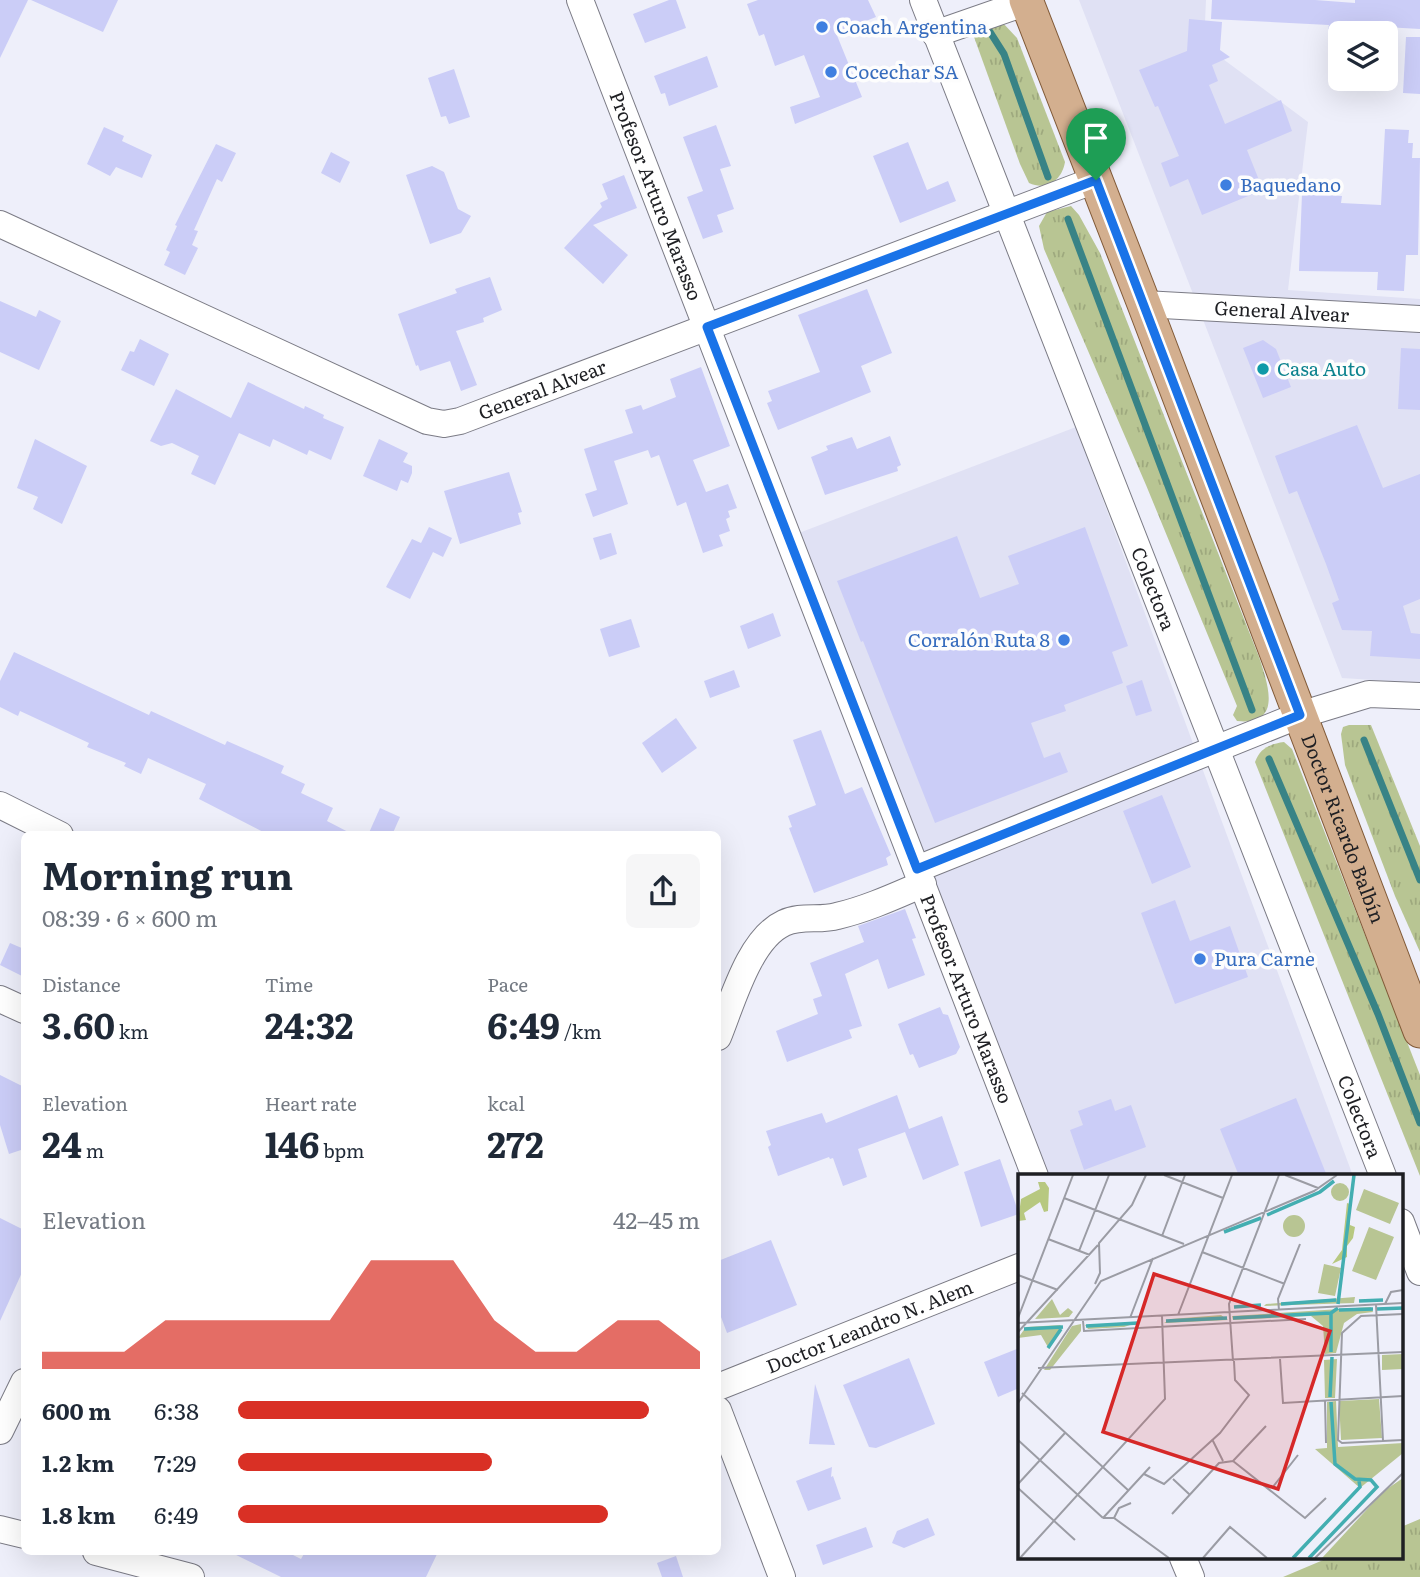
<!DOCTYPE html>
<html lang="en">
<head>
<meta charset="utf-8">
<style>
  :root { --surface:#fff; --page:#f6f6f7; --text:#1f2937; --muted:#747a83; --accent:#d93025 }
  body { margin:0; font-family:Literata,serif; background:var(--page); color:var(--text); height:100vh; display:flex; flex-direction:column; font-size:26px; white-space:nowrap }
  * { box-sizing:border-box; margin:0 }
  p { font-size:23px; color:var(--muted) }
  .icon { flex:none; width:38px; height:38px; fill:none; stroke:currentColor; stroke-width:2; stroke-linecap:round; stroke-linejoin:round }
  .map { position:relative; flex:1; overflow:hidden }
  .details { position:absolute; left:21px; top:831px; width:700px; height:724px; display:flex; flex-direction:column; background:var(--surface); border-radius:10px; box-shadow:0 7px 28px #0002 }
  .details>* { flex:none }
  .fabs { position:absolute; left:1328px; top:21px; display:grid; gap:14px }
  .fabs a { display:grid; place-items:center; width:70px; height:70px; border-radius:10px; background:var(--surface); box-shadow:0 7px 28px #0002; font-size:35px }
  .pin { position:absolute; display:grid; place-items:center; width:60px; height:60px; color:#fff; margin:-72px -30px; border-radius:50% 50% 50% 0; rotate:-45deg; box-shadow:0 0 7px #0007 }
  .pin .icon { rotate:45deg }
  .round { display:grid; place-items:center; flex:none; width:74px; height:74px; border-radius:10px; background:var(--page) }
  .overview { display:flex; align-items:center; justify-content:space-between; height:119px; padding:0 21px }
  h1 { font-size:38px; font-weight:700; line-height:52px }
  .metrics { display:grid; grid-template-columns:repeat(3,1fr); gap:10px; height:119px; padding:7px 21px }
  .metrics div { display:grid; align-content:center }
  .metrics b { font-size:35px; font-weight:700 }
  .metrics small { font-size:19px; font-weight:400 }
  .metrics p { font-size:19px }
  .chart { height:196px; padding:14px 21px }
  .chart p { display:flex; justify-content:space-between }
  .chart svg { width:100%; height:126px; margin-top:7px; fill:var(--accent); opacity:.7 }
  ul { padding:0 21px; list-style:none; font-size:23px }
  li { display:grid; grid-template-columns:112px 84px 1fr; align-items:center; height:52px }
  li i { height:18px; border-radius:9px; background:var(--accent) }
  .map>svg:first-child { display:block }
</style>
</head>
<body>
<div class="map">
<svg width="1420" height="1577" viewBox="0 0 1420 1577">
  <defs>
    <pattern id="grass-tufts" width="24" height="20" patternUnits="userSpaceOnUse" patternTransform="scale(1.75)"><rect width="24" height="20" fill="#b8c593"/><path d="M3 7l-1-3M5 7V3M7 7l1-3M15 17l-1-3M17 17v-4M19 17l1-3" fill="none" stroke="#9ea97e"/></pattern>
  </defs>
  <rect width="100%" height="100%" fill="#eeeffa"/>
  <g fill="#e0e1f4">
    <path d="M1079 0H1206L1204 45 1308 122 1288 290 1420 299V683L1342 678Z"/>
    <path d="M1076 427 1353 1176H1049L799 533Z"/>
  </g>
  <g fill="url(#grass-tufts)">
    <path d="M1002 22 1017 38 1065 162C1062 180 1047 191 1029 183L1020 164 974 37 978 30Z"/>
    <path d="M1071 206 1079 215 1100 253 1259 657C1268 684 1283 726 1237 721L1233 715 1237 706 1146 485 1044 249 1039 226 1047 212Z"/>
    <path d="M1349 725H1371L1420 846V952L1395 896 1345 765 1341 734 1343 727Z"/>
    <path d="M1284 742 1292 749 1420 1075V1176L1255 762C1260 748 1270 744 1284 742Z"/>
    <path d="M1420 1519V1577H1283L1328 1558H1401V1527Z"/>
  </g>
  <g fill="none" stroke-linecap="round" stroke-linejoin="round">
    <g stroke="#388386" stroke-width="7">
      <path d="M990 32 1004 54 1048 177"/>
      <path d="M1068 219 1252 710"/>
      <path d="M1364 740 1420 880"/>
      <path d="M1269 759 1378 1014 1420 1123"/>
    </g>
  </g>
  <g fill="#cbcdf7">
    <path d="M0 0H28L0 58Z"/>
    <path d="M31 0H118L103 32Z"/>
    <path d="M669 0H676L686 28 645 43 633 14Z"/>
    <path d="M758 0H868L876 17 836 33 862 97 795 124 790 107 820 97 804 55 775 66 764 34 759 36 747 4Z"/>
    <path d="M1212 0H1315L1355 3V0H1420V29L1368 26 1367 29 1346 28V31L1328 29 1329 25 1211 19Z"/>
    <path d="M1189 19 1222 22 1220 50 1230 57 1212 65 1218 81 1209 85 1225 124 1281 100 1292 131 1247 150 1263 190 1202 215 1188 179 1170 187 1161 163 1179 156 1158 106 1155 107 1139 70 1187 51Z"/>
    <path d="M1406 37H1420V94L1403 93Z"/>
    <path d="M707 56 718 87 669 106 665 93 661 94 654 76Z"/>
    <path d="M454 69 470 117 449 124 446 116 441 117 428 78Z"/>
    <path d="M716 125 731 166 720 169 734 209 717 215 723 232 703 239 687 197 703 191 683 137Z"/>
    <path d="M104 127 124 136 122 141 152 155 142 178 116 167 110 176 87 164Z"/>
    <path d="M1385 129 1409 130 1408 143H1413L1412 158H1420L1418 255H1406L1404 291 1377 290 1378 272 1299 271 1302 194 1342 196 1341 203 1381 205Z"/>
    <path d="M908 142 927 190 948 181 956 201 900 223 873 156Z"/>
    <path d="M216 144 236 153 222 182 217 179 194 230 198 231 192 245 198 248 185 275 164 265 170 252 166 250 177 226 175 225Z"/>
    <path d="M331 152 350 162 340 183 321 173Z"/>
    <path d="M432 166 444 172 458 209 471 216 461 233 430 244 406 175Z"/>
    <path d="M624 175 637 208 593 225 628 255 603 284 564 248 602 207 600 203 608 199 602 184Z"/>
    <path d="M490 277 502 310 483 318 484 322 456 331 477 385 461 391 450 361 420 371 418 365 416 366 398 314 457 293 455 289Z"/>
    <path d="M867 289 892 353 861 366 871 392 778 430 767 403 772 401 768 391 820 372 798 315Z"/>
    <path d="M0 301 36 317 39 310 61 321 39 370 0 352Z"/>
    <path d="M140 339 169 354 154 386 121 370 130 351 134 352Z"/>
    <path d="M1263 340 1276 349 1291 387 1263 398 1243 348Z"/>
    <path d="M1401 348 1420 349V410L1398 409Z"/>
    <path d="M701 367 730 446 693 460 706 492 728 484 737 508 728 511 730 517 726 519 730 531 719 535 723 546 703 553 686 502 677 506 659 455 651 458 648 450 614 461 628 504 593 517 585 494 597 490 584 449 633 433 625 410 641 405 643 410 676 397 670 379Z"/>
    <path d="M248 382 304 409 305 406 324 415 323 418 344 427 331 460 309 450 307 455 273 439 270 447 239 433 215 485 191 474 199 456 172 443 161 446 150 441 176 389 231 418Z"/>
    <path d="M1357 425 1383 488 1420 474V599L1403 606 1411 633 1420 634V659L1370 656 1372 631 1342 630 1332 603 1339 600 1326 564 1297 491 1289 494 1275 456Z"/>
    <path d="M890 436 901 465 897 467 898 471 825 495 811 457 828 450 826 446 852 437 857 449Z"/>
    <path d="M35 439 87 466 62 524 33 509 38 497 17 488Z"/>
    <path d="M379 439 408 453 403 462 412 466V473L408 483 401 480 397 491 363 476Z"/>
    <path d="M509 472 522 512 518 513 521 524 460 544 444 491Z"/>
    <path d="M429 527 452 538 443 557 433 552 410 599 386 587 412 539 421 543Z"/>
    <path d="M1085 527 1128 646 1112 652 1123 683 1064 705 1066 711 1031 723 1044 758 1060 752 1068 772 935 823 863 641 861 642 837 581 957 536 980 598 1019 584 1008 556Z"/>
    <path d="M611 533 617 554 600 560 593 538Z"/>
    <path d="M773 613 781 636 748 649 740 626Z"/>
    <path d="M631 619 640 647 609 657 600 629Z"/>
    <path d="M14 652 149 715 151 711 225 745 227 741 284 766 281 773 305 784 301 793 333 808 327 821 354 835H269L199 799 206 784 148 758 141 774 124 766 126 763 87 747 89 743 20 711 18 716 0 707V681Z"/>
    <path d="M734 670 740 687 710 698 704 681Z"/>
    <path d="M1142 680 1152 711 1136 716 1126 686Z"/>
    <path d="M676 718 697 748 662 773 642 743Z"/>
    <path d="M821 730 845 794 862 787 891 855 886 858 888 865 814 893 789 828 792 827 788 816 816 805 793 740Z"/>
    <path d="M1162 795 1191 867 1152 884 1123 811Z"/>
    <path d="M380 808 400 817 392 835H368Z"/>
    <path d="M1175 900 1190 941 1230 926 1248 977 1175 1004 1141 913Z"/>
    <path d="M905 909 916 938 912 939 925 975 888 989 878 959 845 974 862 1026 849 1030 852 1038 787 1062 776 1031 818 1014 813 999 822 996 810 963 864 942 858 926Z"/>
    <path d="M10 943 24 949V977L0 965Z"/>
    <path d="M940 1007 943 1014 948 1015 960 1047 956 1054 919 1068 913 1054 910 1055 898 1024Z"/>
    <path d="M0 1075 24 1087V1149L9 1154 0 1125Z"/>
    <path d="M897 1095 909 1129 942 1116 959 1165 923 1180 905 1132 858 1149 867 1177 843 1186 833 1158 830 1159 829 1157 778 1176 768 1147 771 1145 766 1131 822 1113 826 1123Z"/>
    <path d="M1296 1098 1327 1176H1239L1220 1129Z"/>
    <path d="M1111 1099 1115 1111 1131 1105 1146 1147 1084 1170 1070 1130 1083 1125 1078 1111Z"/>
    <path d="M1000 1159 1019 1214 981 1227 964 1172Z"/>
    <path d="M0 1218 24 1230V1268L0 1321Z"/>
    <path d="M771 1240 797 1305 727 1333 718 1309V1261Z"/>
    <path d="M1019 1348V1388L998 1397 984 1362Z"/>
    <path d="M909 1358 935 1424 876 1448 869 1447 843 1385Z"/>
    <path d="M815 1384 835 1445 809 1444Z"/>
    <path d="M832 1467 831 1477 833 1476 841 1499 808 1511 796 1481Z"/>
    <path d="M928 1518 935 1535 904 1548 892 1543 897 1531Z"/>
    <path d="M866 1527 873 1547 823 1565 816 1545Z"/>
    <path d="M230 1552H287L301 1559 305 1552H438L426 1577H281Z"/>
    <path d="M676 1556 683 1577H662L657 1563Z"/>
  </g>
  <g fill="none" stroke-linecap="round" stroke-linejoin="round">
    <g stroke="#7b7b85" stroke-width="28">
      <g id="minor">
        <path id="s1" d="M580 0 1035 1176"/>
        <path id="s2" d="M923 0 1383 1176"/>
        <path d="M935 34 1027 2"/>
        <path id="s3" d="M0 224 427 421 444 424 460 421 1095 180"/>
        <path id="s4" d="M1144 304 1420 319"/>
        <path d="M0 805 60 835"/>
        <path d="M917 869 1300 715 1369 694 1420 696"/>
        <path d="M0 999 24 1010"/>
        <path d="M718 1037C732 1003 749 939 784 923 801 915 820 921 837 916 867 909 895 896 923 884"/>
        <path d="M1401 1222 1420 1272"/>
        <path id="s5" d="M718 1387 1019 1267"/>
        <path d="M718 1410 782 1577"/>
        <path d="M0 1431 24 1382"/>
        <path d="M0 1529 24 1535"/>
        <path d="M96 1552 191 1577"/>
        <path d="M1183 1558 1191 1577"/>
      </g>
    </g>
    <g stroke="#815a38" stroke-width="35">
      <g id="major">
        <path id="s6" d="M1026 0 1144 304 1420 1031"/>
      </g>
    </g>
    <use href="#minor" stroke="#fff" stroke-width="26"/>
    <use href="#major" stroke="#d3af8f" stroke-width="33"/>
  </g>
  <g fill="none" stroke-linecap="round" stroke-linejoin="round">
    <g stroke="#fff" stroke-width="14">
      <path id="route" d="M1096 180 1300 715 917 869 707 327Z"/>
    </g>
    <use href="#route" stroke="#1a73e8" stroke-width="9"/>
  </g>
  <g fill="#3f7fe0" stroke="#fdfdfd" stroke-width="2.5">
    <circle cx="822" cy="27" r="7"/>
    <circle cx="831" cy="72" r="7"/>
    <circle cx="1226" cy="185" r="7"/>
    <circle cx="1064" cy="640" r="7"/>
    <circle cx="1200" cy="959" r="7"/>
  </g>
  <circle fill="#0f9aa8" stroke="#fdfdfd" stroke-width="2.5" cx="1263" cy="369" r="7"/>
  <g text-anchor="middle" stroke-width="7" stroke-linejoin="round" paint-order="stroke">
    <g font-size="19" fill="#366cbe" stroke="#fdfdfd" text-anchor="start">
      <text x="836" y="34">Coach Argentina</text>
      <text x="845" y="79">Cocechar SA</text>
      <text x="1240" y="192">Baquedano</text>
      <text x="1050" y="647" text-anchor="end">Corralón Ruta 8</text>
      <text x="1214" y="966">Pura Carne</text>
    </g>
    <g font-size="19" fill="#1e1f23" stroke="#fdfdfd">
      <text dy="7" stroke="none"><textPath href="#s1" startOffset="210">Profesor Arturo Marasso</textPath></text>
      <text dy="7" stroke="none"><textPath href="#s4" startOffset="138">General Alvear</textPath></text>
      <text dy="7" stroke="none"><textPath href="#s3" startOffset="592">General Alvear</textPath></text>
      <text dy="7" stroke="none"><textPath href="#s2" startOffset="632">Colectora</textPath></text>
      <text dy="7" stroke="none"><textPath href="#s6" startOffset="887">Doctor Ricardo Balbín</textPath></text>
      <text dy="7" stroke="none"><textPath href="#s1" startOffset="1071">Profesor Arturo Marasso</textPath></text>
      <text dy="7" stroke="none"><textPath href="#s2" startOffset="1199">Colectora</textPath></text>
      <text dy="7" stroke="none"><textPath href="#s5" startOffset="163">Doctor Leandro N. Alem</textPath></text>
    </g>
    <g font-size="19" fill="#0d838f" stroke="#fdfdfd" text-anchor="start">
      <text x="1277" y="376">Casa Auto</text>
    </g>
  </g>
  <g transform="translate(1018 1174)">
    <rect width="385" height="385" fill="#eeeffa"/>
    <path d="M337 123 336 129 246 132 248 130ZM34 125 42 141 50 134 55 138 51 143 17 145ZM353 133 355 138 339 140 326 149 318 179 307 180 305 152 293 142 215 146 214 142ZM203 141 210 146 146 149 153 145ZM121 148 106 153 70 155 67 151ZM63 150V157L32 196H26L54 152ZM8 153 42 151 45 153 31 175 23 161 0 164ZM385 180V195L364 196V181ZM319 185 317 224H307L306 186ZM361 225 364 264 323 266 321 227ZM318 227 320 273 385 269V279L342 314 297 275 309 274V228ZM385 304V384H304L366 317Z" fill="#b8c593"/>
    <path d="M20 8H27L31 14 30 37 26 38 22 28 6 39 8 46 0 47 3 25 22 15ZM329 29 332 30V51L337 53 335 64 329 72V83L314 90 324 76Z" fill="#b7c880"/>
    <path d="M313 18a9 9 0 1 1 18 0a9 9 0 1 1-18 0ZM346 15 381 29 372 50 338 36ZM265 52a11 11 0 1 1 22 0a11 11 0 1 1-22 0ZM351 53 376 63 358 106 334 97ZM306 90 323 94 317 122 300 119Z" fill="#b8c593"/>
    <path fill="none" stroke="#43aeb1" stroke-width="3.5" d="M249 41 302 18 316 7M206 58 243 44M341 127 365 126M263 130 318 126M320 130 336 1M216 133 243 131M359 135 385 134M321 136 355 135M215 144 313 139M148 147 209 144M68 152 120 149M6 155 45 153M30 174 43 155M313 178V139L320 134M312 223 314 183M275 384 342 313 341 307M291 384 359 313 353 306 337 305 317 290 313 228"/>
    <path fill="none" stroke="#9b9ca4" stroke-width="2" d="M146 1 205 24M267 1 300 14M46 24 166 70M144 62 167 1M30 65 72 81M61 77 91 1M184 78 267 110M0 101 40 116M77 110 82 99 81 69 114 31 128 1M367 130 373 118 385 116M358 131 365 267M261 136 260 125 282 70M385 140 343 142 324 159 320 266 324 269 385 266M160 141 214 1M0 144 55 1M112 144 135 84M65 147 66 157 288 145M0 149 385 129M0 158 80 71M262 185 265 229 385 222M215 187 211 130 261 1M20 194 385 178M4 219 111 317M307 227 308 269M0 229 83 107 296 17 319 1M194 265 205 287M0 266 85 344M215 287 287 344 308 324M126 300 146 310 202 259 231 221 217 206 216 187M155 305 171 320M0 310 47 259M0 314 57 366M254 314 280 281M154 340 201 289 215 287 248 252M85 344H96L151 384M85 344 132 293M96 344 101 334 113 329M2 384 147 225 144 142M185 384 212 353 249 384M297 384 385 299"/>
    <path fill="#d62828" fill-opacity="0.15" stroke="#d62828" stroke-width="3.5" d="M136 100 312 157 260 315 85 258Z"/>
    <rect width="385" height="385" fill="none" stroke="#1e1f23" stroke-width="3.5"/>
  </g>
</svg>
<div class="fabs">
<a><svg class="icon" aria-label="layers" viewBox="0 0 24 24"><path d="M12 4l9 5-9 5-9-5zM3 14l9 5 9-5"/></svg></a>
</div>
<div class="pin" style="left:1096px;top:180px;background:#1e9e55"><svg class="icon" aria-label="arrive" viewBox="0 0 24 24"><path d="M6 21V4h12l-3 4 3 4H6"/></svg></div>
<section class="details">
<div class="overview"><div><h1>Morning run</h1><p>08:39 · 6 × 600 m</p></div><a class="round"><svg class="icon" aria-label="share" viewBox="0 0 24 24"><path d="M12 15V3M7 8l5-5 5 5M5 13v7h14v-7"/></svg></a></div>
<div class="metrics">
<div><p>Distance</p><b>3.60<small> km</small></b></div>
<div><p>Time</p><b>24:32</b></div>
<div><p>Pace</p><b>6:49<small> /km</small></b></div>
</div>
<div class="metrics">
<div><p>Elevation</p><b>24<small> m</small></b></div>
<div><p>Heart rate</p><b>146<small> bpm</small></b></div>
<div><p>kcal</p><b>272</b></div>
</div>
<div class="chart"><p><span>Elevation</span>42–45 m</p>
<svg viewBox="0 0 160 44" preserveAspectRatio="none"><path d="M0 44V38L10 38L20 38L30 27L40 27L50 27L60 27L70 27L80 6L90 6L100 6L110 27L120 38L130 38L140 27L150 27L160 38V44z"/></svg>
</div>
<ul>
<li><b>600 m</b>6:38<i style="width:89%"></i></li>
<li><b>1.2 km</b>7:29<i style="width:55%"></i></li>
<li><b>1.8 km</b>6:49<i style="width:80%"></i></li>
</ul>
</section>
</div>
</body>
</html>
